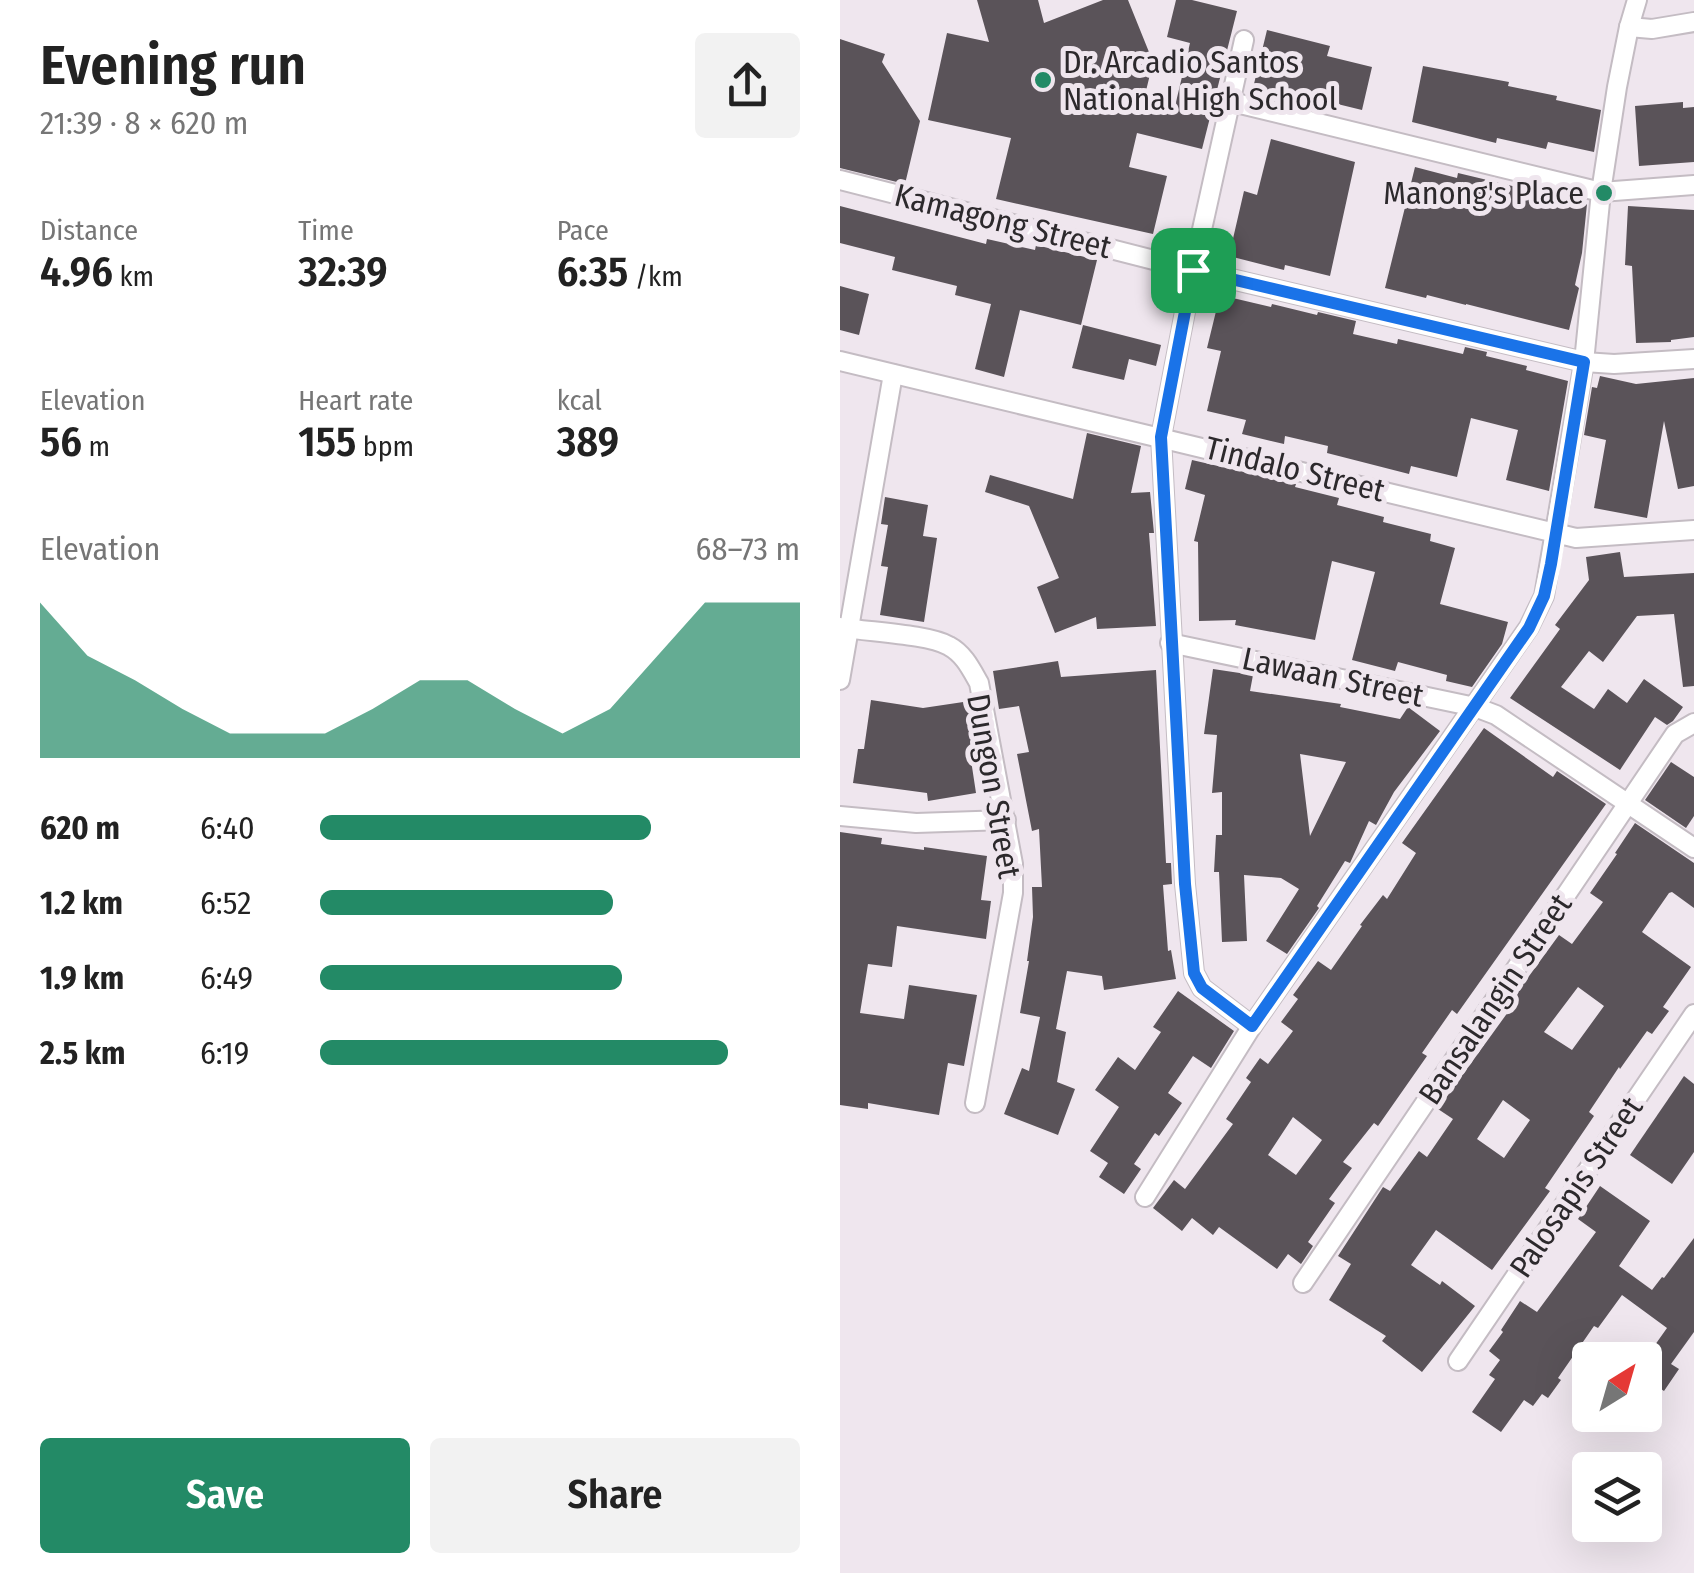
<!DOCTYPE html>
<html lang="en">
<head>
<meta charset="utf-8">
<style>
  :root { --surface:#fff; --page:#f2f2f2; --text:#222; --muted:#767676; --accent:#238a66 }
  body { margin:0; font-family:"Fira Sans Condensed",sans-serif; background:var(--page); color:var(--text); height:100vh; display:flex; flex-direction:column; font-size:38px; white-space:nowrap }
  * { box-sizing:border-box; margin:0 }
  p { font-size:32px; color:var(--muted) }
  .icon { flex:none; width:55px; height:55px; fill:none; stroke:currentColor; stroke-width:2; stroke-linecap:round; stroke-linejoin:round }
  .map { position:relative; flex:1; overflow:hidden }
  .sheet { display:flex; flex-direction:column; background:var(--surface); width:840px }
  .sheet>* { flex:none }
  .needle { width:65px; rotate:37deg }
  .tools { position:absolute; left:732px; top:1342px; display:grid; gap:20px }
  .tools a { display:grid; place-items:center; width:90px; height:90px; border-radius:10px; background:var(--surface); box-shadow:0 10px 40px #0002; font-size:50px }
  .pin { position:absolute; display:grid; place-items:center; width:85px; height:85px; color:#fff; margin:-42px; border-radius:20px; box-shadow:0 5px 15px #0006 }
  .round { display:grid; place-items:center; flex:none; width:105px; height:105px; border-radius:10px; background:var(--page) }
  .summary { display:flex; align-items:center; justify-content:space-between; height:170px; padding:0 40px }
  h1 { font-size:55px; font-weight:600; line-height:75px }
  .stats { display:grid; grid-template-columns:repeat(3,1fr); gap:15px; height:170px; padding:10px 40px }
  .stats div { display:grid; align-content:center }
  .stats b { font-size:42px; font-weight:600 }
  .stats small { font-size:28px; font-weight:400 }
  .stats p { font-size:28px }
  .chart { height:280px; padding:20px 40px }
  .chart p { display:flex; justify-content:space-between }
  .chart svg { width:100%; height:180px; margin-top:10px; fill:var(--accent); opacity:.7 }
  .button { display:flex; gap:20px; margin-top:auto; padding:20px 40px }
  .button a { flex:1; height:115px; border-radius:10px; background:var(--accent); color:#fff; font-size:40px; font-weight:600; line-height:115px; text-align:center }
  .button a+a { background:var(--page); color:var(--text) }
  ul { padding:0 40px; list-style:none; font-size:32px }
  li { display:grid; grid-template-columns:160px 120px 1fr; align-items:center; height:75px }
  li i { height:25px; border-radius:12px; background:var(--accent) }
  main { display:flex; flex:1; min-height:0 }
  .map>svg:first-child { display:block }
</style>
</head>
<body>
<main>
<section class="sheet">
<div class="summary"><div><h1>Evening run</h1><p>21:39 · 8 × 620 m</p></div><a class="round"><svg class="icon" aria-label="share" viewBox="0 0 24 24"><path d="M12 15V3M7 8l5-5 5 5M5 13v7h14v-7"/></svg></a></div>
<div class="stats">
<div><p>Distance</p><b>4.96<small> km</small></b></div>
<div><p>Time</p><b>32:39</b></div>
<div><p>Pace</p><b>6:35<small> /km</small></b></div>
</div>
<div class="stats">
<div><p>Elevation</p><b>56<small> m</small></b></div>
<div><p>Heart rate</p><b>155<small> bpm</small></b></div>
<div><p>kcal</p><b>389</b></div>
</div>
<div class="chart"><p><span>Elevation</span>68–73 m</p>
<svg viewBox="0 0 160 44" preserveAspectRatio="none"><path d="M0 44V6L10 19L20 25L30 32L40 38L50 38L60 38L70 32L80 25L90 25L100 32L110 38L120 32L130 19L140 6L150 6L160 6V44z"/></svg>
</div>
<ul>
<li><b>620 m</b>6:40<i style="width:69%"></i></li>
<li><b>1.2 km</b>6:52<i style="width:61%"></i></li>
<li><b>1.9 km</b>6:49<i style="width:63%"></i></li>
<li><b>2.5 km</b>6:19<i style="width:85%"></i></li>
</ul>
<div class="button"><a>Save</a><a>Share</a></div>
</section>
<div class="map">
<svg width="854" height="1573" viewBox="0 0 854 1573">
  <rect width="100%" height="100%" fill="#efe6ee"/>
  <g fill="#5a5359" fill-rule="evenodd">
    <path d="M137 0H198L204 23 263 0H288L313 62 305 95 336 102 350 43 327 37 336 0H352L397 11 362 149 297 133 289 167 327 176 313 234 156 199 171 138 88 120 107 33 149 42Z"/>
    <path d="M427 30 490 46 487 56 532 67 522 110 477 99 476 103 413 88Z"/>
    <path d="M0 39 45 54 42 62 80 121 65 184 0 168Z"/>
    <path d="M583 66 669 82 668 86 717 96 716 100 761 110 754 152 708 142 706 149 657 138 656 143 572 122Z"/>
    <path d="M843 102V108L854 107V162L799 166 795 106Z"/>
    <path d="M431 139 515 162 490 276 445 265 444 270 389 256 404 191 417 195Z"/>
    <path d="M575 167 617 178 618 173 747 204 742 253 735 285 739 288 729 330 626 304V305L587 295 586 298 545 288Z"/>
    <path d="M0 206 146 244 147 239 195 250 196 245 257 260 241 325 180 310 164 377 135 369 151 304 115 295 117 286 52 270 55 257 0 243Z"/>
    <path d="M788 206 854 210V337L831 340V342L796 343 792 266 785 265Z"/>
    <path d="M0 286 29 294 19 335 0 330Z"/>
    <path d="M380 295 431 307 432 304 477 315 478 312 516 321 513 334 557 344 558 339 623 354 625 347 647 352 646 356 687 366 686 370 728 381 709 491 666 480 678 430 631 418 617 477 571 466 569 474 487 453 488 446 445 436 444 444 402 434 406 420 367 411 381 351 367 348Z"/>
    <path d="M243 325 321 345 316 366 289 359 284 380 232 368Z"/>
    <path d="M760 376 796 384 854 378V486L838 489 824 421 807 518 754 508 766 440 744 435 752 387 757 388Z"/>
    <path d="M247 433 301 446 291 493 310 492 314 533H309L316 626 257 629 256 617 215 633 197 587 219 578 189 506 145 492 150 475 233 499Z"/>
    <path d="M352 460 456 484 455 487 499 498 497 505 544 517 543 522 591 534 590 541 615 548 600 604 668 622 662 644 632 687 606 681 607 675 558 662 555 671 512 660 535 572 492 561 475 640 395 625 396 620 359 621 358 542 354 541 365 495 345 489Z"/>
    <path d="M45 497 88 505 83 536 97 538 84 622 40 615 48 567 41 566 48 525 41 524Z"/>
    <path d="M780 552 784 577 854 573V686L843 687 834 614 797 616 763 662 749 651 721 687 754 709 768 689 787 703 804 679 843 707 833 721 827 725 815 717 780 770 670 698 720 629 715 625 749 580 746 557Z"/>
    <path d="M218 661 221 677 316 670 326 863H331L332 884 323 885 328 951 331 950 336 979 264 990 262 976 227 971 216 1029 226 1032 217 1082 235 1089 218 1135 164 1114 182 1068 189 1071 200 1017 180 1013 189 961H187L193 917 192 887H202L199 829 192 831 177 754 189 752 179 706 159 709 153 671Z"/>
    <path d="M373 669 413 675 410 691 501 704 500 707 560 719 568 707 600 731 554 792 536 825 529 821 510 863 505 861 477 906 479 908 447 954 426 941 459 889 441 878 404 875 407 941 382 942 379 872H374L376 835H382V792L372 793 377 735 364 734ZM460 754 506 762 470 836Z"/>
    <path d="M31 700 83 708 130 701 137 746 129 747 136 793 88 801 87 793 13 783 18 749H24Z"/>
    <path d="M644 728 713 777 717 771 766 804 617 1014 612 1010 582 1053 587 1056 538 1126 534 1123 503 1162 512 1168 489 1199 495 1203 468 1242 473 1246 461 1264 448 1254 437 1269 379 1227 373 1235 352 1218 342 1231 313 1208 334 1180 345 1189 393 1124 386 1119 411 1082 406 1078 420 1058 428 1064 453 1031 441 1022 458 999 453 995 478 961 491 970 522 926 520 925 543 895 547 899 576 853 562 843ZM453 1117 482 1140 456 1175 428 1155Z"/>
    <path d="M831 762 854 777V816L846 828 805 800Z"/>
    <path d="M795 823 854 863V908L832 892 829 893 802 932 851 967 823 1007 829 1011 812 1034 807 1031 780 1069 779 1067 749 1112 754 1116 705 1188 710 1191 652 1270 596 1230 571 1265 600 1285 602 1281 635 1306 582 1372 542 1341 546 1336 489 1300 511 1264 498 1256 543 1187 550 1191 579 1151 587 1157 613 1119 598 1109 676 1001 673 998 719 935 732 944 763 902 750 893 777 854 775 853ZM738 987 764 1006 732 1050 704 1032ZM663 1100 690 1120 664 1158 637 1139Z"/>
    <path d="M0 832 42 838 41 844 84 850V847L147 856 141 900 151 901 146 939 57 926 52 967 28 964 20 1013 64 1019 69 985 137 995 124 1066 108 1063 99 1115 28 1103V1109L0 1105Z"/>
    <path d="M338 991 394 1031 371 1068 353 1056 328 1093 342 1103 319 1136 315 1133 294 1164 301 1169 284 1194 259 1177 268 1163 250 1151 279 1107 255 1090 278 1057 295 1070 321 1032 313 1027Z"/>
    <path d="M844 1076 854 1084V1152L832 1184 790 1155Z"/>
    <path d="M760 1186 810 1221 779 1266 812 1290 822 1277 824 1278 854 1238V1332L831 1364 839 1369 824 1391 805 1378V1359L827 1328 782 1295 758 1328 754 1326 718 1378 721 1380 708 1398 702 1394 693 1406 684 1400 661 1432 632 1412 655 1379 649 1375 660 1360 649 1351 663 1332 661 1330 680 1301 697 1312 756 1232 738 1219Z"/>
  </g>
  <g fill="none" stroke-linecap="round" stroke-linejoin="round">
    <g stroke="#c4bcc3" stroke-width="22">
      <g id="street">
        <path d="M789 27 812 29 854 22"/>
        <path d="M404 40 353 270 321 437 345 884 354 973 362 988 412 1026"/>
        <path d="M392 102 761 192 854 185"/>
        <path d="M0 180 353 270 744 362 774 364 854 359"/>
        <path d="M0 361 736 538 854 530"/>
        <path d="M0 627C27 632 88 634 109 646 124 654 131 669 139 683L173 864V893L135 1103"/>
        <path d="M330 643 635 707 656 715 854 848"/>
        <path d="M0 680 53 374"/>
        <path d="M0 816 76 823 166 820"/>
        <path d="M305 1197 412 1026 689 627 704 596 744 362 761 192 777 87 789 27 797 0"/>
        <path d="M463 1283 835 734 854 723"/>
        <path d="M618 1361 854 1014"/>
      </g>
    </g>
    <use href="#street" stroke="#fff" stroke-width="18"/>
  </g>
  <g fill="none" stroke-linecap="round" stroke-linejoin="round">
    <g stroke="#fff" stroke-width="20">
      <path id="route" d="M353 270 744 362 711 564 704 596 689 628 412 1026 362 988 354 973 345 884 321 437Z"/>
    </g>
    <use href="#route" stroke="#1a73e8" stroke-width="12"/>
  </g>
  <g fill="#238a66" stroke="#efe6ee" stroke-width="4">
    <circle cx="203" cy="80" r="10"/>
    <circle cx="764" cy="193" r="10"/>
  </g>
  <g text-anchor="middle" stroke-width="10" stroke-linejoin="round" paint-order="stroke">
    <g font-size="32" fill="#2c292c" stroke="#efe6ee" text-anchor="start">
      <text x="223" y="73">Dr. Arcadio Santos<tspan x="223" dy="37">National High School</tspan></text>
      <text x="744" y="204" text-anchor="end">Manong's Place</text>
    </g>
    <g font-size="32" fill="#2c292c" stroke="#efe6ee">
      <text transform="translate(163 221) rotate(14)" y="11">Kamagong Street</text>
      <text transform="translate(455 469) rotate(14)" y="11">Tindalo Street</text>
      <text transform="translate(493 677) rotate(12)" y="11">Lawaan Street</text>
      <text transform="translate(154 786) rotate(80)" y="11">Dungon Street</text>
      <text transform="translate(655 999) rotate(-56)" y="11">Bansalangin Street</text>
      <text transform="translate(736 1187) rotate(-56)" y="11">Palosapis Street</text>
    </g>
  </g>
</svg>
<div class="tools">
<a><svg class="needle" viewBox="-14 -14 28 28"><path d="M0-13l5 13h-10z" fill="#e53935"/><path d="M0 13l5-13h-10z" fill="#767676"/></svg></a>
<a><svg class="icon" aria-label="layers" viewBox="0 0 24 24"><path d="M12 4l9 5-9 5-9-5zM3 14l9 5 9-5"/></svg></a>
</div>
<div class="pin" style="left:353px;top:270px;background:#1e9e55"><svg class="icon" aria-label="arrive" viewBox="0 0 24 24"><path d="M6 21V4h12l-3 4 3 4H6"/></svg></div>
</div>
</main>
</body>
</html>
